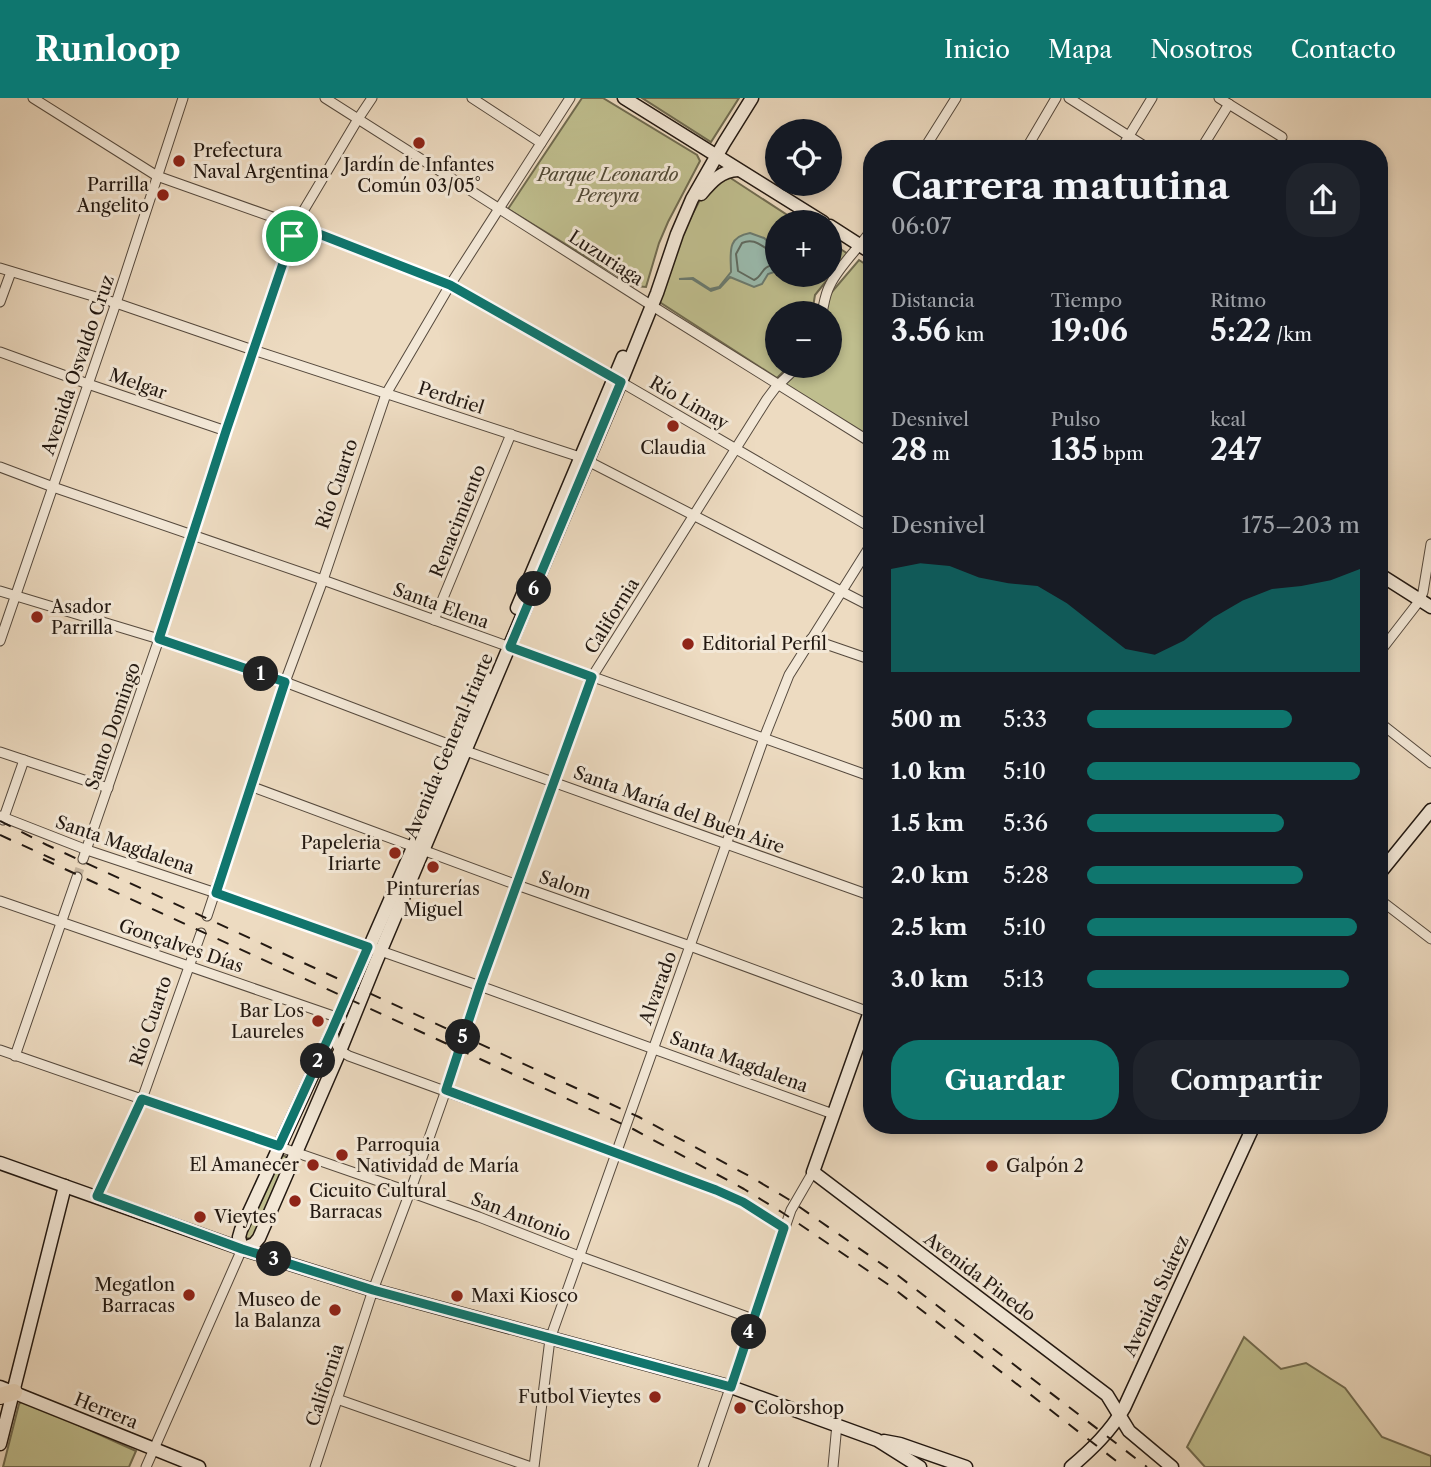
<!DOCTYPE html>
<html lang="es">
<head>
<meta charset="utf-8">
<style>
  :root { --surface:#171b24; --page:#20242c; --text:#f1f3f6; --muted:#9ea1a6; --accent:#0f766e }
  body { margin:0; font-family:"Libre Caslon Text",serif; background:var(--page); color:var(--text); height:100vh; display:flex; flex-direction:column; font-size:26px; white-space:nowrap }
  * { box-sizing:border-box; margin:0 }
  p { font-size:23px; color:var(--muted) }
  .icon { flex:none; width:38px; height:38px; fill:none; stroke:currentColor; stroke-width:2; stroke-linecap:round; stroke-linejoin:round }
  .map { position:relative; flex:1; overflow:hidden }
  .drawer { position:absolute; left:863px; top:42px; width:525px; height:994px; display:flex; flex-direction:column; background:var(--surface); border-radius:28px; box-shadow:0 4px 10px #0003 }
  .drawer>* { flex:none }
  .tools { position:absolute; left:765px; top:21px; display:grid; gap:14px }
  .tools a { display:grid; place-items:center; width:77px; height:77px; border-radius:50%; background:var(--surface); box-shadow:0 4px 10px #0003; font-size:35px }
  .pin { position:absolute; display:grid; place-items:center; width:60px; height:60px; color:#fff; margin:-30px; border:4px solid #fff; border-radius:50%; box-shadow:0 2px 7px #0007 }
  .km { position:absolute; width:35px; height:35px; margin:-18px; border-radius:50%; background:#222; color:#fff; font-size:19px; line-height:35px; text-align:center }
  .round { display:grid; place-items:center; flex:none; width:74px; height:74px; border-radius:28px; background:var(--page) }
  .headline { display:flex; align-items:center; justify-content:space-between; height:119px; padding:0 28px }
  h1 { font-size:38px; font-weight:700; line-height:52px }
  .figures { display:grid; grid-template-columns:repeat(3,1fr); gap:10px; height:119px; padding:7px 28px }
  .figures div { display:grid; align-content:center }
  .figures b { font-size:30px; font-weight:700 }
  .figures small { font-size:19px; font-weight:400 }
  .figures p { font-size:19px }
  .chart { height:196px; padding:14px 28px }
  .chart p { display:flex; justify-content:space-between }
  .chart svg { width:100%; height:126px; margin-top:7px; fill:var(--accent); opacity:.7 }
  .button { display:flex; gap:14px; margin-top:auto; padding:14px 28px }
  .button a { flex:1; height:80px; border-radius:28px; background:var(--accent); color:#fff; font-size:28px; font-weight:700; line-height:80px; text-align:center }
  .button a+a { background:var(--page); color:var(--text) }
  ul { padding:0 28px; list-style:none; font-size:23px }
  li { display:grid; grid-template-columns:112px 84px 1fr; align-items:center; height:52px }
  li i { height:18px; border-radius:9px; background:var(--accent) }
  header { display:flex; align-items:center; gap:42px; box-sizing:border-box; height:98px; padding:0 35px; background:var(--accent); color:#fff }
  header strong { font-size:33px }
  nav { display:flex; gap:38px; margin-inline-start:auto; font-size:24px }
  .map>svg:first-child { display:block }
</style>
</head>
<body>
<header>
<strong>Runloop</strong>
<nav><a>Inicio</a><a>Mapa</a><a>Nosotros</a><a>Contacto</a></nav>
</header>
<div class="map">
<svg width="1431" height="1369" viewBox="0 0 1431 1369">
  <rect width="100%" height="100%" fill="#eddbc1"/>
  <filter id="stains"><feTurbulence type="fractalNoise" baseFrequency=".00286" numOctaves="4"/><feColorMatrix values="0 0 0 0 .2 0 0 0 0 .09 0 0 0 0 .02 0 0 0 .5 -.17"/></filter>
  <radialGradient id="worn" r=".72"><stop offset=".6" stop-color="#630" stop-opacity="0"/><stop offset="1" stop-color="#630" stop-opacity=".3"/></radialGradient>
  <g fill="#bfbe8e" stroke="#706b50" stroke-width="2">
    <path d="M582 0H603L697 57 700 63 668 124 659 145 646 189 634 188 508 111Z"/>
    <path d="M642 0H739L711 44Z"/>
    <path d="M729 79 798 124H777V177H830V144L848 156 815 197 812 215H777V268H789L777 280 658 203 684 132 702 98 714 87Z"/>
    <path d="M859 162 871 170V340L784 287 803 268H830V215H823L825 202Z"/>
    <path d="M279 1057 285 1058 287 1061 258 1136 251 1141 247 1140 245 1137Z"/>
    <path d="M1244 1239 1281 1271 1306 1265 1345 1290 1382 1339 1431 1358V1369H1205L1187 1349Z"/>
    <path d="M22 1303 27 1304 136 1353 129 1369H3L19 1306Z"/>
  </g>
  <path fill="#9abbae" stroke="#6a7a6f" stroke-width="2" d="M750 135 764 140 777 151V173L768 176 762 186 754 189 730 179 720 190 711 193 692 181H679L693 180 710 191 719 189 731 174C731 156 726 139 750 135Z"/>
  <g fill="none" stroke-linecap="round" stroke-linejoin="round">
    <path stroke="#5e6a60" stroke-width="2" d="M777 155C764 153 757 138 742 145L736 156 738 173 754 182C764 178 760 167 777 167"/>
    <path stroke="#c4b49e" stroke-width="9" stroke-dasharray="9 4.5" stroke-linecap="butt" d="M77 779 83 761"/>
    <g stroke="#55493d" stroke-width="11">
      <g id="street">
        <path d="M33 0 157 78 295 127 450 187 614 280 872 430"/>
        <path d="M325 0 646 204 872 345"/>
        <path d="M472 0 541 45"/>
        <path d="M1069 0 1149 51"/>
        <path d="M1219 0 1282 39"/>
        <path d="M924 51 956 0"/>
        <path d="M1026 51 1056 0"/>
        <path d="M1121 51 1152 0"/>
        <path d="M1201 51 1229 6"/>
        <path d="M0 170 116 205 247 250 580 359 872 509"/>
        <path d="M0 204 11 174"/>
        <path d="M822 215C824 206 825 196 830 187 839 168 859 150 872 131"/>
        <path d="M0 254 88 286 226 333"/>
        <path d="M0 369 53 389 323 482 872 679"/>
        <path d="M0 493 159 541 285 584 466 653 872 798"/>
        <path d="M434 522 511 336"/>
        <path d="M811 541 872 562"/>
        <path d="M0 543 116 205 183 0"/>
        <path d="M1379 555 1420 502 1423 494 1431 446"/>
        <path d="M1379 624 1431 665"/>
        <path d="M0 654 108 690"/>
        <path d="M250 688 517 787 690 848 869 914"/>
        <path d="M0 718 87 752 216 795 480 888 833 1016"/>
        <path d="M3 722 24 662"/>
        <path d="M83 761 159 541 226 333 295 127 358 21 372 0"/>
        <path d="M1379 801 1431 841"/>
        <path d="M0 803 342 921"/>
        <path d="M207 818 285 584 323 482 386 296 450 187 570 0"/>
        <path d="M333 932C334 944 337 952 349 958L716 1092 749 1107 784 1130"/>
        <path d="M0 952 410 1094 479 1119 579 1158 753 1221"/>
        <path d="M15 958 77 779"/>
        <path d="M97 1098 142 1001 201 835"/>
        <path d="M337 1301 531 1369"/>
        <path d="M146 1369 242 1151"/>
        <path d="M315 1369 373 1192 410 1094 446 992 480 888 592 579 767 301 776 289 798 268"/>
        <path d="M534 1369 550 1241 764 640 789 577 872 445"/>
        <path d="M703 1369 791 1112 813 1074"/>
        <path d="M833 1369 837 1326"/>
      </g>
    </g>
    <g stroke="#221811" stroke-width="15">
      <g id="secondary">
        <path d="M624 0 823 124"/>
        <path d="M701 96C712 83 721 73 738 72"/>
        <path d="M830 128 872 155"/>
        <path d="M1379 476 1431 509"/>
        <path d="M517 510 623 259"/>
        <path d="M1379 776 1431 712"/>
        <path d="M872 908 813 1074 1107 1297 1129 1333 1172 1369"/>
        <path d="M0 1065 242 1151 373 1192 731 1289 877 1342 920 1369"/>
        <path d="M242 1151 254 1146 259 1140 340 953 376 864 621 284 657 195 677 136 692 101 724 45 752 0"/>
        <path d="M242 1151 239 1139 241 1132 333 932 487 581"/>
        <path d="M0 1289 199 1369"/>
        <path d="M884 1343 900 1346 966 1369"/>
        <path d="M0 1346 65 1088"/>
        <path d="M1071 1369C1092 1351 1110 1334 1124 1310L1254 1027"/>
      </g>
    </g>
    <g stroke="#221811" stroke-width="18">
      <path id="highway" d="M0 1298 14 1294"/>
    </g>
    <use href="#street" stroke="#f3e8d7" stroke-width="9"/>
    <use href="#secondary" stroke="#f3e8d7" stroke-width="12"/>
    <use href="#highway" stroke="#eddbc1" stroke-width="16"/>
    <g stroke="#221811" stroke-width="2" stroke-dasharray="12 12" stroke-linecap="butt">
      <path d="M0 723 47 747 639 1019 751 1079 788 1101 896 1176 1147 1369"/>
      <path d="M0 737 55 762"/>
      <path d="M43 761 633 1031 744 1091 783 1115 889 1187 1124 1369"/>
    </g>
  </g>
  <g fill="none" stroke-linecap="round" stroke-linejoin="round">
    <g stroke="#fff" stroke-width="14">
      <path id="route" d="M296 127 450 187 621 284 510 549 592 579 480 888 446 992 716 1092 743 1104 784 1130 731 1289 373 1192 242 1151 97 1098 142 1001 279 1048 332 932 368 849 216 795 285 584 159 541 226 333Z"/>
    </g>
    <use href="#route" stroke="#0f766e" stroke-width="9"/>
  </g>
  <g fill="#8f2418" stroke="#f3e8d7" stroke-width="2.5">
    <circle cx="419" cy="45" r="7"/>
    <circle cx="179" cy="63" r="7"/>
    <circle cx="163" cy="97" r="7"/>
    <circle cx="673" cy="328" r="7"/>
    <circle cx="37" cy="519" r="7"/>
    <circle cx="688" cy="546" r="7"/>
    <circle cx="395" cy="755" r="7"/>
    <circle cx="433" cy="769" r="7"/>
    <circle cx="318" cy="923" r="7"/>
    <circle cx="342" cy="1057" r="7"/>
    <circle cx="313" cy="1067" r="7"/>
    <circle cx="992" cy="1068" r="7"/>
    <circle cx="295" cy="1103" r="7"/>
    <circle cx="200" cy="1119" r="7"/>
    <circle cx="189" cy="1197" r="7"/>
    <circle cx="457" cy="1198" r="7"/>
    <circle cx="335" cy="1212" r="7"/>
    <circle cx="655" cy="1299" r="7"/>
    <circle cx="740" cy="1310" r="7"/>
  </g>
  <g text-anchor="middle" stroke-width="6" stroke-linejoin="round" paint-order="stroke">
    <g font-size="18" fill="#221811" stroke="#f3e8d7" text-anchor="start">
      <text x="193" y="59">Prefectura<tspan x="193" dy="21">Naval Argentina</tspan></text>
      <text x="419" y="73" text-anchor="middle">Jardín de Infantes<tspan x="419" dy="21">Común 03/05°</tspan></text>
      <text x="149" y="93" text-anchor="end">Parrilla<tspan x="149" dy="21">Angelito</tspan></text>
      <text x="673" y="356" text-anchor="middle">Claudia</text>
      <text x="51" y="515">Asador<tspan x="51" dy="21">Parrilla</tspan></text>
      <text x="702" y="552">Editorial Perfil</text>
      <text x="381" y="751" text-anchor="end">Papeleria<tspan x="381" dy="21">Iriarte</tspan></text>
      <text x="433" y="797" text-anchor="middle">Pinturerías<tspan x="433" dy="21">Miguel</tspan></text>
      <text x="304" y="919" text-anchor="end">Bar Los<tspan x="304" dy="21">Laureles</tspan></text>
      <text x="356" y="1053">Parroquia<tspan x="356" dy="21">Natividad de María</tspan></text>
      <text x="299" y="1073" text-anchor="end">El Amanecer</text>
      <text x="1006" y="1074">Galpón 2</text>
      <text x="309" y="1099">Cicuito Cultural<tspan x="309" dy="21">Barracas</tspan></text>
      <text x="214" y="1125">Vieytes</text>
      <text x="175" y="1193" text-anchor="end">Megatlon<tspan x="175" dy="21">Barracas</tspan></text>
      <text x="471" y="1204">Maxi Kiosco</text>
      <text x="321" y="1208" text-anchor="end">Museo de<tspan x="321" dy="21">la Balanza</tspan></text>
      <text x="641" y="1305" text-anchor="end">Futbol Vieytes</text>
      <text x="754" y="1316">Colorshop</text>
    </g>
    <g font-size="18" font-style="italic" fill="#514a36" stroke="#f3e8d7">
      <text x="608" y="83">Parque Leonardo<tspan x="608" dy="21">Pereyra</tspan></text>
    </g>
    <g font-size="18" fill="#221811" stroke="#f3e8d7">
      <text transform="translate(606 160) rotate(33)" y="6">Luzuriaga</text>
      <text transform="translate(78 267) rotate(-71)" y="6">Avenida Osvaldo Cruz</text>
      <text transform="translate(138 286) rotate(19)" y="6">Melgar</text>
      <text transform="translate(451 300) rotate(18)" y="6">Perdriel</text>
      <text transform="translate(689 305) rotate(30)" y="6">Río Limay</text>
      <text transform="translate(337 386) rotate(-71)" y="6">Río Cuarto</text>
      <text transform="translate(458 423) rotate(-68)" y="6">Renacimiento</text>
      <text transform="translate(441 508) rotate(20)" y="6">Santa Elena</text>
      <text transform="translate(612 518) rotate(-58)" y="6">California</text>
      <text transform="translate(113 628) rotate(-71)" y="6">Santo Domingo</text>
      <text transform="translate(449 648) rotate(-67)" y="6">Avenida General Iriarte</text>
      <text transform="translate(679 712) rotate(20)" y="6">Santa María del Buen Aire</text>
      <text transform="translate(125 747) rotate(19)" y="6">Santa Magdalena</text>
      <text transform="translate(565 787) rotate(19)" y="6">Salom</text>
      <text transform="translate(181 848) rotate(19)" y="6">Gonçalves Días</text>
      <text transform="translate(658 890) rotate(-70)" y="6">Alvarado</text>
      <text transform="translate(151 923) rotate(-71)" y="6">Río Cuarto</text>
      <text transform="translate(739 964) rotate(20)" y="6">Santa Magdalena</text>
      <text transform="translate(521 1119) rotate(21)" y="6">San Antonio</text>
      <text transform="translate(980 1179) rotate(37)" y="6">Avenida Pinedo</text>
      <text transform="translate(1156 1198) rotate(-65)" y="6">Avenida Suárez</text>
      <text transform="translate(325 1287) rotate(-72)" y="6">California</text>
      <text transform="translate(106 1313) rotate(22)" y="6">Herrera</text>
    </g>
  </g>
  <rect width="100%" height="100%" filter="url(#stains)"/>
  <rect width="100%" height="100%" fill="url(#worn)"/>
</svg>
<div class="tools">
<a><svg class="icon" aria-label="locate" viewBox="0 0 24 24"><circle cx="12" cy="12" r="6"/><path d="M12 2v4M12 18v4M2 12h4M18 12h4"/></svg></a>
<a>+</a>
<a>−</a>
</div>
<div class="pin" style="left:292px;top:138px;background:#1e9e55"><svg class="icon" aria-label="arrive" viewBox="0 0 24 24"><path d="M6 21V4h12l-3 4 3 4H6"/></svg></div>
<b class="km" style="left:261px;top:576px">1</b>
<b class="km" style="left:318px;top:963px">2</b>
<b class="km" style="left:274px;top:1161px">3</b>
<b class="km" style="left:749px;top:1234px">4</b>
<b class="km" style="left:463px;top:939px">5</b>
<b class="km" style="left:534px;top:491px">6</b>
<section class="drawer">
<div class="headline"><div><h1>Carrera matutina</h1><p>06:07</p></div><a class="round"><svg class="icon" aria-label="share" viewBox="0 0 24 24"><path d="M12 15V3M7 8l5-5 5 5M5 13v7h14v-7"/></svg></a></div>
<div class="figures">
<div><p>Distancia</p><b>3.56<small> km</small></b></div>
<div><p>Tiempo</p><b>19:06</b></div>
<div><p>Ritmo</p><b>5:22<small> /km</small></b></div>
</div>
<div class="figures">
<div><p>Desnivel</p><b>28<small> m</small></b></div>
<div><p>Pulso</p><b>135<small> bpm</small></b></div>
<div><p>kcal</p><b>247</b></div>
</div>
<div class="chart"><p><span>Desnivel</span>175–203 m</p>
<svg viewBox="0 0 160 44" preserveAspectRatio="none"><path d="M0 44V8L10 6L20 7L30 11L40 13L50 14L60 20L70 28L80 36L90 38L100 33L110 25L120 19L130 15L140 14L150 12L160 8V44z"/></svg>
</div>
<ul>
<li><b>500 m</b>5:33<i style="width:75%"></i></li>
<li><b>1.0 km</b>5:10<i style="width:100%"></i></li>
<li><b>1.5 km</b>5:36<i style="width:72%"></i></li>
<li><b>2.0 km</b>5:28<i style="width:79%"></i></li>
<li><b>2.5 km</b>5:10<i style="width:99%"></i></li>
<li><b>3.0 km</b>5:13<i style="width:96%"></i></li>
</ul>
<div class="button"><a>Guardar</a><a>Compartir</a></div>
</section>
</div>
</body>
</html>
